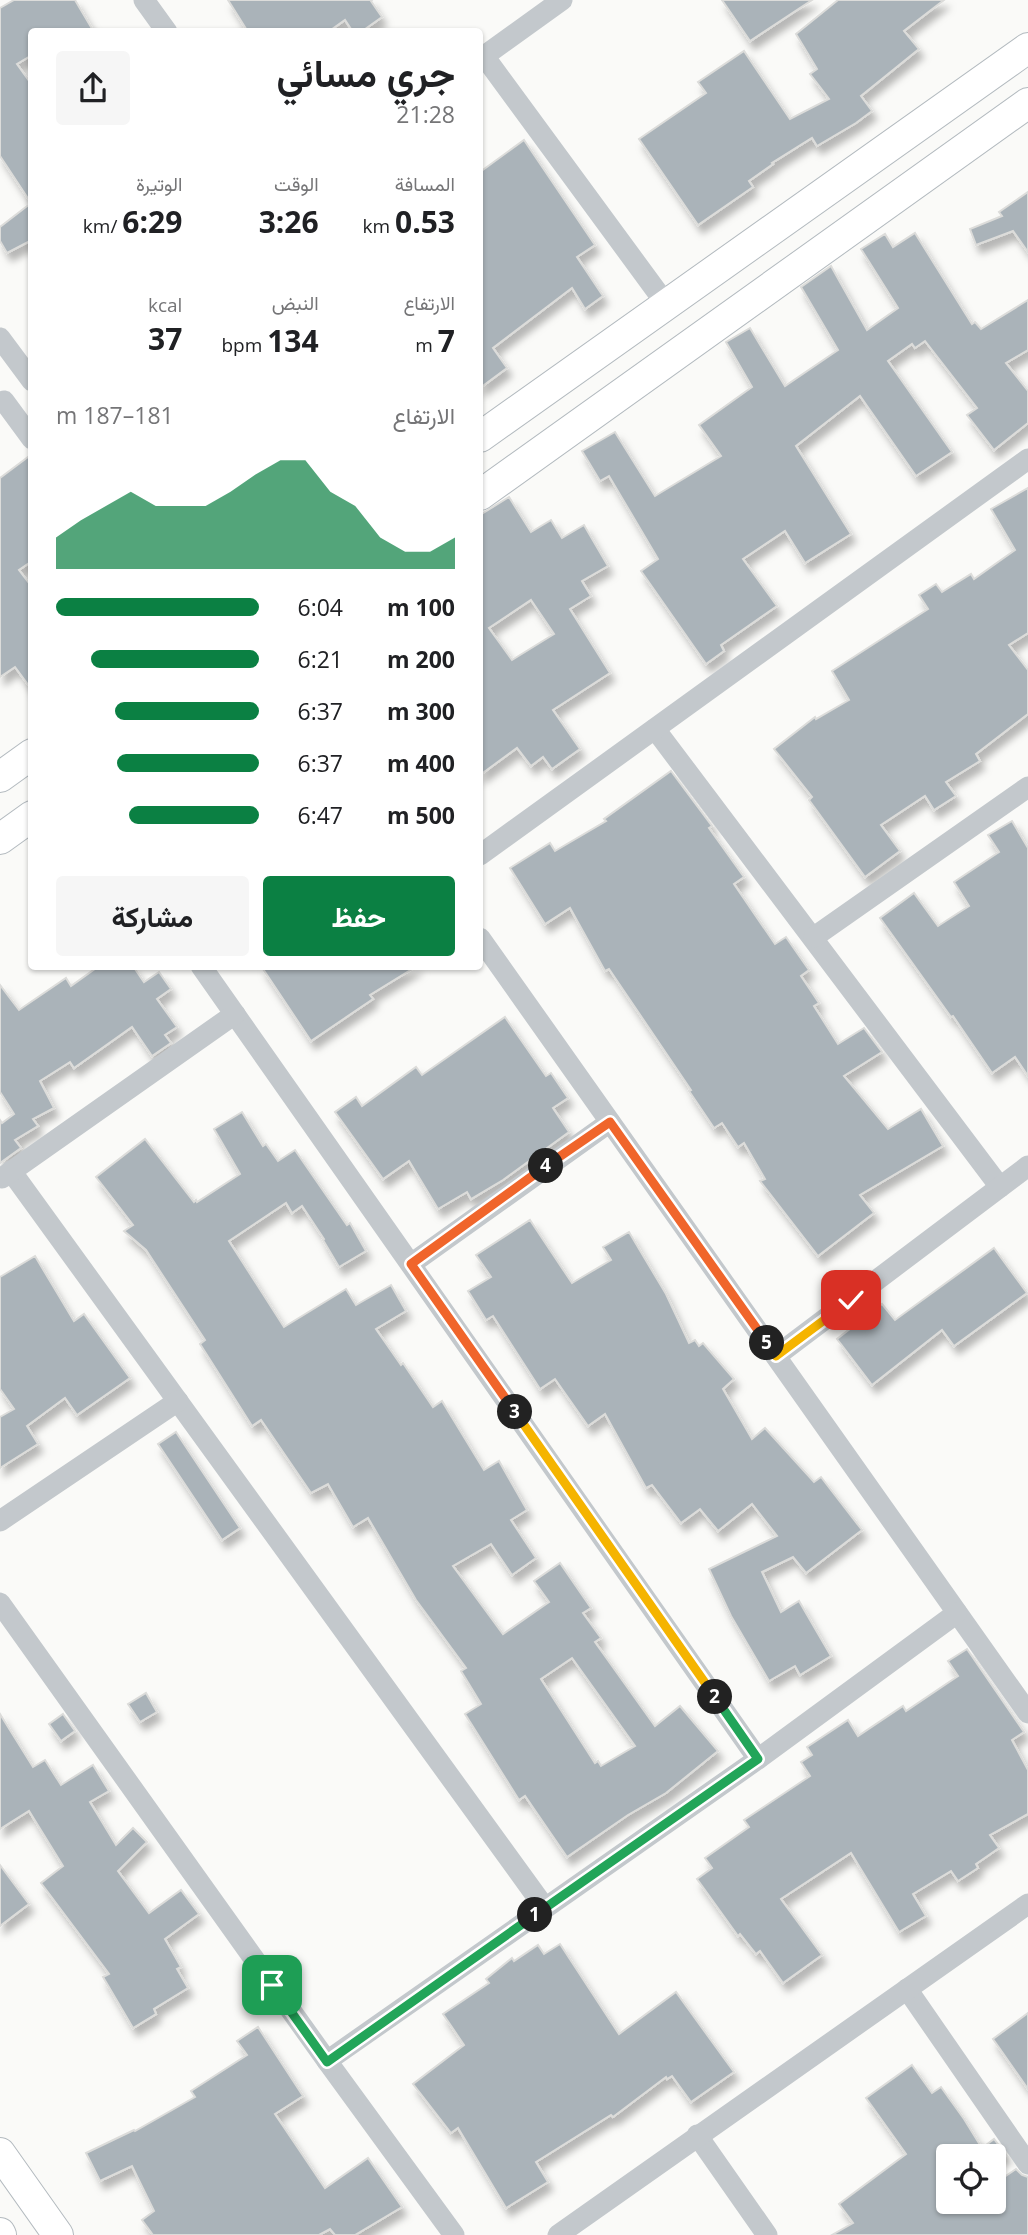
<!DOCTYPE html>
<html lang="ar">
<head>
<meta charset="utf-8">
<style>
  :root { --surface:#fff; --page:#f6f6f6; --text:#202124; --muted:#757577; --accent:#0b8043 }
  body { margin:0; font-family:"Open Sans",Vazirmatn,sans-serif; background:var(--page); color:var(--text); direction:rtl; height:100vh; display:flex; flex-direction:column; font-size:26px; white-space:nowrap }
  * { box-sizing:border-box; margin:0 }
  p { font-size:23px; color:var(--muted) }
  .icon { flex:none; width:38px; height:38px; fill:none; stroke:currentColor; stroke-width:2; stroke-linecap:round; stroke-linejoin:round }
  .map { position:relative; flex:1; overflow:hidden; direction:ltr }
  .panel { position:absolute; left:28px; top:28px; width:455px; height:942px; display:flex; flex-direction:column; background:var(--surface); border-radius:7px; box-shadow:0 2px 5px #0004; direction:rtl }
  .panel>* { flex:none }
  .fabs { position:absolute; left:936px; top:2144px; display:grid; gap:14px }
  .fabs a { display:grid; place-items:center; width:70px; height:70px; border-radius:7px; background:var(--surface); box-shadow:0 2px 5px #0004; font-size:35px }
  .pin { position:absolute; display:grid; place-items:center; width:60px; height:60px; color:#fff; margin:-30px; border-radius:14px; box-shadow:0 4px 10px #0006 }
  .km { position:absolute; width:35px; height:35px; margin:-18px; border-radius:50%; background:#222; color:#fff; font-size:19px; line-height:35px; text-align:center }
  .round { display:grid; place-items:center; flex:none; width:74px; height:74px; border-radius:7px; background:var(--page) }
  .headline { display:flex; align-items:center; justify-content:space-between; height:119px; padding:0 28px }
  h1 { font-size:38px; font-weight:700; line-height:52px }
  .stats { display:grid; grid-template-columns:repeat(3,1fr); gap:10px; height:119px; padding:7px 28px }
  .stats div { display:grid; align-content:center }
  .stats b { font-size:30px; font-weight:700 }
  .stats small { font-size:19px; font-weight:400 }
  .stats p { font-size:19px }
  .chart { height:196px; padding:14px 28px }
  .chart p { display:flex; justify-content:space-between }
  .chart svg { width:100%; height:126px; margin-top:7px; fill:var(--accent); opacity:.7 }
  .action { display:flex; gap:14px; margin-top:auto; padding:14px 28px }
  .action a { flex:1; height:80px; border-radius:7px; background:var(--accent); color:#fff; font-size:28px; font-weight:700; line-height:80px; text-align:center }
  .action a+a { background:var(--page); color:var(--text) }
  ul { padding:0 28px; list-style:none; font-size:23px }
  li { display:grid; grid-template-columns:112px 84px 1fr; align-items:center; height:52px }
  li i { height:18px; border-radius:9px; background:var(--accent) }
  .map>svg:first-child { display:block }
</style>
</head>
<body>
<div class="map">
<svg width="1028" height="2235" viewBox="0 0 1028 2235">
  <defs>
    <filter id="shadow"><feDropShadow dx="4.5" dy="8" stdDeviation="3.5" flood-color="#0004"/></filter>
  </defs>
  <rect width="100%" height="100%" fill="#fafaf8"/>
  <g fill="#aab3b9" stroke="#dcdcda" stroke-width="2" fill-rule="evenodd" filter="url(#shadow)">
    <path d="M14 0H75L94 32H32V55L17 64 32 85V240L7 253 0 241V227L31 203 0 156V8Z"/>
    <path d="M228 0H372L371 1 382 17 361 32H353L345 20 328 32H248Z"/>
    <path d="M722 0H812L750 41Z"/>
    <path d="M838 0H944L904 31 919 49 861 96 872 111 856 123 817 146 812 138 772 163 773 164 749 181 753 187 698 225 639 139 706 93 698 82 744 51 790 119 829 99 810 74 817 69 796 34Z"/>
    <path d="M524 140 595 245 577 257 603 296 585 309 572 288 493 348 507 368 480 388V172Z"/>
    <path d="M1028 192V252L1013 231 976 245 970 229 1002 216 999 212Z"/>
    <path d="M915 233 972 324 975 322 981 329 1028 300V350L1006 363 1028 391V423L994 450 967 415 977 408 925 341 915 348 912 344 888 361 952 452 916 476 860 396 796 446 851 534 805 563 785 531 743 559 777 606 721 645 724 651 706 664 641 571 658 559 609 476 600 481 582 451 615 432 655 496 721 456 699 425 752 387 726 342 750 328 785 386 838 350 801 287 831 266 867 330 898 308 861 249 885 234 893 247Z"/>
    <path d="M32 454V561L19 570 32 587V690L15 667 0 677V478Z"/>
    <path d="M1028 488V633L1009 645 1028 670V714L976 754 980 761 946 782 956 796 934 810 925 796 881 825 900 851 865 877 809 800 812 797 774 749 815 717 816 719 849 700 832 671 928 609 919 595 936 584 942 592 971 574 974 579 1015 550 991 509Z"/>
    <path d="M509 497 531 532 551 520 562 538 584 525 608 566 582 581 591 596 570 609 610 673 553 710 580 749 552 769 543 757 531 766 517 748 480 775V515ZM531 600 554 634 512 660 489 628Z"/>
    <path d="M671 771 712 826 709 828 744 877 734 884 775 944 786 937 809 970 801 976 819 1003 814 1006 838 1044 864 1028 882 1052 844 1076 888 1129 921 1109 943 1146 860 1195 874 1213 818 1256 760 1181 765 1179 744 1143 738 1147 722 1123 714 1128 689 1091 691 1090 609 969 605 971 570 908 545 924 510 868 550 843 555 851 606 821 604 819Z"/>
    <path d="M1012 821 1028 848V1076L1015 1057 992 1073 953 1016 951 1017 880 918 914 893 938 926 969 906 954 882 999 852 988 835Z"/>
    <path d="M99 966H133L144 982 159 972 171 989 157 999 177 1027 165 1035 171 1043 152 1056 132 1027 74 1068 70 1062 40 1081 54 1108 33 1119 38 1126 15 1140 21 1148 0 1163V1120L2 1123 14 1114 0 1092V985L19 1010 66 978 71 986Z"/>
    <path d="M261 966H417L370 995 373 999 311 1041Z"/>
    <path d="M505 1017 546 1076 551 1073 568 1098 553 1108 569 1132 503 1180 471 1199 467 1192 438 1209 409 1161 383 1179 335 1112 356 1097 362 1106 416 1067 422 1075Z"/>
    <path d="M242 1112 263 1146 266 1144 278 1161 295 1150 347 1225 350 1223 366 1251 339 1267 323 1240 324 1239 302 1206 292 1213 286 1203 229 1241 284 1327 346 1289 356 1305 391 1285 406 1311 376 1329 401 1365 403 1363 433 1407 442 1401 484 1470 499 1461 527 1510 511 1520 536 1558 512 1575 491 1544 453 1566 503 1634 549 1602 534 1581 560 1563 591 1608 583 1613 601 1638 595 1642 655 1726 680 1706 718 1751 666 1793 628 1815 567 1857 525 1796 519 1800 465 1714 481 1704 461 1671 466 1668 416 1600 368 1518 353 1527 328 1484 311 1493 261 1420 252 1426 200 1344 205 1340 146 1250 124 1231 133 1225 96 1177 145 1139 194 1202 196 1200 197 1202 240 1174 214 1129ZM572 1658 635 1746 601 1766 598 1761 595 1763 541 1679Z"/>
    <path d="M530 1220 572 1283 611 1260 603 1247 629 1232 666 1294 689 1343 695 1340 699 1346 703 1343 734 1379 723 1389 752 1439 765 1428 814 1482 821 1477 862 1530 806 1573 793 1557 762 1572 781 1612 799 1601 831 1656 800 1675 795 1666 769 1681 731 1616 709 1569 777 1536 752 1504 718 1531 700 1509 681 1523 652 1485 646 1488 605 1414 588 1426 555 1379 540 1389 493 1316 486 1320 468 1291 491 1277 476 1255Z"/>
    <path d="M994 1248 1027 1293 954 1346 942 1330 872 1385 837 1339 882 1304 895 1320Z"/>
    <path d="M35 1256 74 1321 84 1314 130 1378 77 1415 65 1398 27 1426 38 1444 0 1468V1417L14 1409 0 1389V1277Z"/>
    <path d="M176 1432 240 1528 222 1540 158 1444Z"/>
    <path d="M967 1649 1024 1732 1012 1740 1028 1770V1814L990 1835 999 1848 976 1864 978 1868 958 1881 951 1871 913 1894 926 1916 899 1932 851 1853 781 1899 822 1955 783 1983 760 1951 756 1954 740 1934 738 1936 697 1879 712 1868 705 1858 749 1827 744 1820 810 1776 801 1762 812 1755 807 1747 848 1720 858 1736 903 1706 906 1711 958 1676 948 1661Z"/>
    <path d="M146 1693 157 1712 140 1722 128 1704Z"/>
    <path d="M0 1714 33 1767 45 1760 61 1785 93 1765 109 1791 90 1802 116 1845 133 1828 147 1842 118 1871 149 1913 181 1890 199 1914 165 1939 181 1967 177 1969 188 1988 154 2009 156 2014 133 2028 103 1977 109 1974 41 1883 63 1866 29 1811 0 1829Z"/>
    <path d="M63 1714 75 1731 61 1741 49 1724Z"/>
    <path d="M0 1865 29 1904 0 1926Z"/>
    <path d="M560 1944 619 2034 676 1992 734 2072 691 2102 672 2076 667 2079 666 2077 613 2117 611 2115 536 2162 548 2182 506 2208 458 2128 451 2133 413 2084 464 2045 443 2014 489 1983 486 1979 512 1958 514 1961 538 1945 544 1954Z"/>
    <path d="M1028 2013V2089L993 2039Z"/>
    <path d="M258 2027 303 2096 275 2114 325 2188 368 2158 402 2207 355 2235H335L330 2229 319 2235H153L142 2220 154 2211 132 2166 100 2181 86 2153 134 2130 135 2131 195 2097 191 2091 247 2055 237 2041Z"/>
    <path d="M912 2065 932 2093 941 2087 964 2119 982 2148 994 2139 1007 2156H948V2202H994V2184L1016 2169 1022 2175 1028 2177V2235H832L853 2223 839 2204 906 2154 866 2098Z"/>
  </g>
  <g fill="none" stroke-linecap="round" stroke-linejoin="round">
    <g stroke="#b3babf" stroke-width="32">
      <g id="secondary">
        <path d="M480 437 1028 48"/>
        <path d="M480 495 1028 103"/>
        <path d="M0 777 32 754"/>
        <path d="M0 839 32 816"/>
        <path d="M0 2153 58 2235"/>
        <path d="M0 2233 1 2235"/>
      </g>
    </g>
    <g stroke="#c3c8cc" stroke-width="21">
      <path d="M144 0 167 32"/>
      <path d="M484 56 666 304"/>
      <path d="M480 59 562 0"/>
      <path d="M0 338 32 381"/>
      <path d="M4 401 32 439"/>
      <path d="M655 729 1000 1187"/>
      <path d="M480 855 1028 459"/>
      <path d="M814 937 1028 787"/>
      <path d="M480 938 1028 1713"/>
      <path d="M201 966 758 1759"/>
      <path d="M11 1171 545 1908"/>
      <path d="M2 1178 235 1014"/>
      <path d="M411 1264 610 1122"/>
      <path d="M776 1356 1028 1166"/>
      <path d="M0 1521 178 1401"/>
      <path d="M0 1603 327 2061 454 2235"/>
      <path d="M907 1989 1028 2164"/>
      <path d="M327 2061 758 1759 957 1613"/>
      <path d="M697 2135 767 2235"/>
      <path d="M558 2235 1028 1904"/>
    </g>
    <use href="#secondary" stroke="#fff" stroke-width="30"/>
  </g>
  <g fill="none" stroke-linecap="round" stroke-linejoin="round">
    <g stroke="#fff" stroke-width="14">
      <path id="split-1" d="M272 1985 327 2062 535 1915"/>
    </g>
    <g stroke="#fff" stroke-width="14">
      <path id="split-2" d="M535 1915 758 1759 715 1697"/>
    </g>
    <g stroke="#fff" stroke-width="14">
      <path id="split-3" d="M515 1412 715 1697"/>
    </g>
    <g stroke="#fff" stroke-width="14">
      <path id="split-4" d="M515 1412 411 1264 546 1166"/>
    </g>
    <g stroke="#fff" stroke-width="14">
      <path id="split-5" d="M546 1166 610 1122 767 1343"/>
    </g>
    <g stroke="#fff" stroke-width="14">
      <path id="split-6" d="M767 1343 776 1356 851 1300"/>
    </g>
    <use href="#split-1" stroke="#22a559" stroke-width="9"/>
    <use href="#split-2" stroke="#22a559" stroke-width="9"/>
    <use href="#split-3" stroke="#f5b400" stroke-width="9"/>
    <use href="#split-4" stroke="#f0652b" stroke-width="9"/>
    <use href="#split-5" stroke="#f0652b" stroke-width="9"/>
    <use href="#split-6" stroke="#f5b400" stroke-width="9"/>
  </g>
</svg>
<div class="fabs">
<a><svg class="icon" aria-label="locate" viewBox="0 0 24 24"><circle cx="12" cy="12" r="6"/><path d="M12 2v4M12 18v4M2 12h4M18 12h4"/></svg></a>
</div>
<div class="pin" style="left:272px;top:1985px;background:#1e9e55"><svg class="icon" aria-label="arrive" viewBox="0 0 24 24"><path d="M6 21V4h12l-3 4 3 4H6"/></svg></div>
<div class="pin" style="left:851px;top:1300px;background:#d93025"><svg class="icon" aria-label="check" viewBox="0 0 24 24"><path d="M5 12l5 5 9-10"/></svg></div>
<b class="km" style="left:535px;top:1915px">1</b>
<b class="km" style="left:715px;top:1697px">2</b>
<b class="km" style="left:515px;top:1412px">3</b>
<b class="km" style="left:546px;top:1166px">4</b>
<b class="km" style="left:767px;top:1343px">5</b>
<section class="panel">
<div class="headline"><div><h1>جري مسائي</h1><p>21:28</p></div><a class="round"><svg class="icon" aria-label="share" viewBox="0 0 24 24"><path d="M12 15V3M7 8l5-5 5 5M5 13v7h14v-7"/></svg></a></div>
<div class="stats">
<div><p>المسافة</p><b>0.53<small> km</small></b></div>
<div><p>الوقت</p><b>3:26</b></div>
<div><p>الوتيرة</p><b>6:29<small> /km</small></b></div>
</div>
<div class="stats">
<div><p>الارتفاع</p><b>7<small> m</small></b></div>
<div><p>النبض</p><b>134<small> bpm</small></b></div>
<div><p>kcal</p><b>37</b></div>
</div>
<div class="chart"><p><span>الارتفاع</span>181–187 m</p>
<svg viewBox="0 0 160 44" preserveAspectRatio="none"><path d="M0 44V33L10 27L20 22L30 17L40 22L50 22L60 22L70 17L80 11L90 6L100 6L110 17L120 22L130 33L140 38L150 38L160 33V44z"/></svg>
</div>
<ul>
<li><b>100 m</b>6:04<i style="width:100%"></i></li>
<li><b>200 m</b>6:21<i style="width:83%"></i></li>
<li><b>300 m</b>6:37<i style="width:71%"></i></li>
<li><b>400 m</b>6:37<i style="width:70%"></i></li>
<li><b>500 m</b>6:47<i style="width:64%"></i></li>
</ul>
<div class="action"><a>حفظ</a><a>مشاركة</a></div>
</section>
</div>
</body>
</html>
